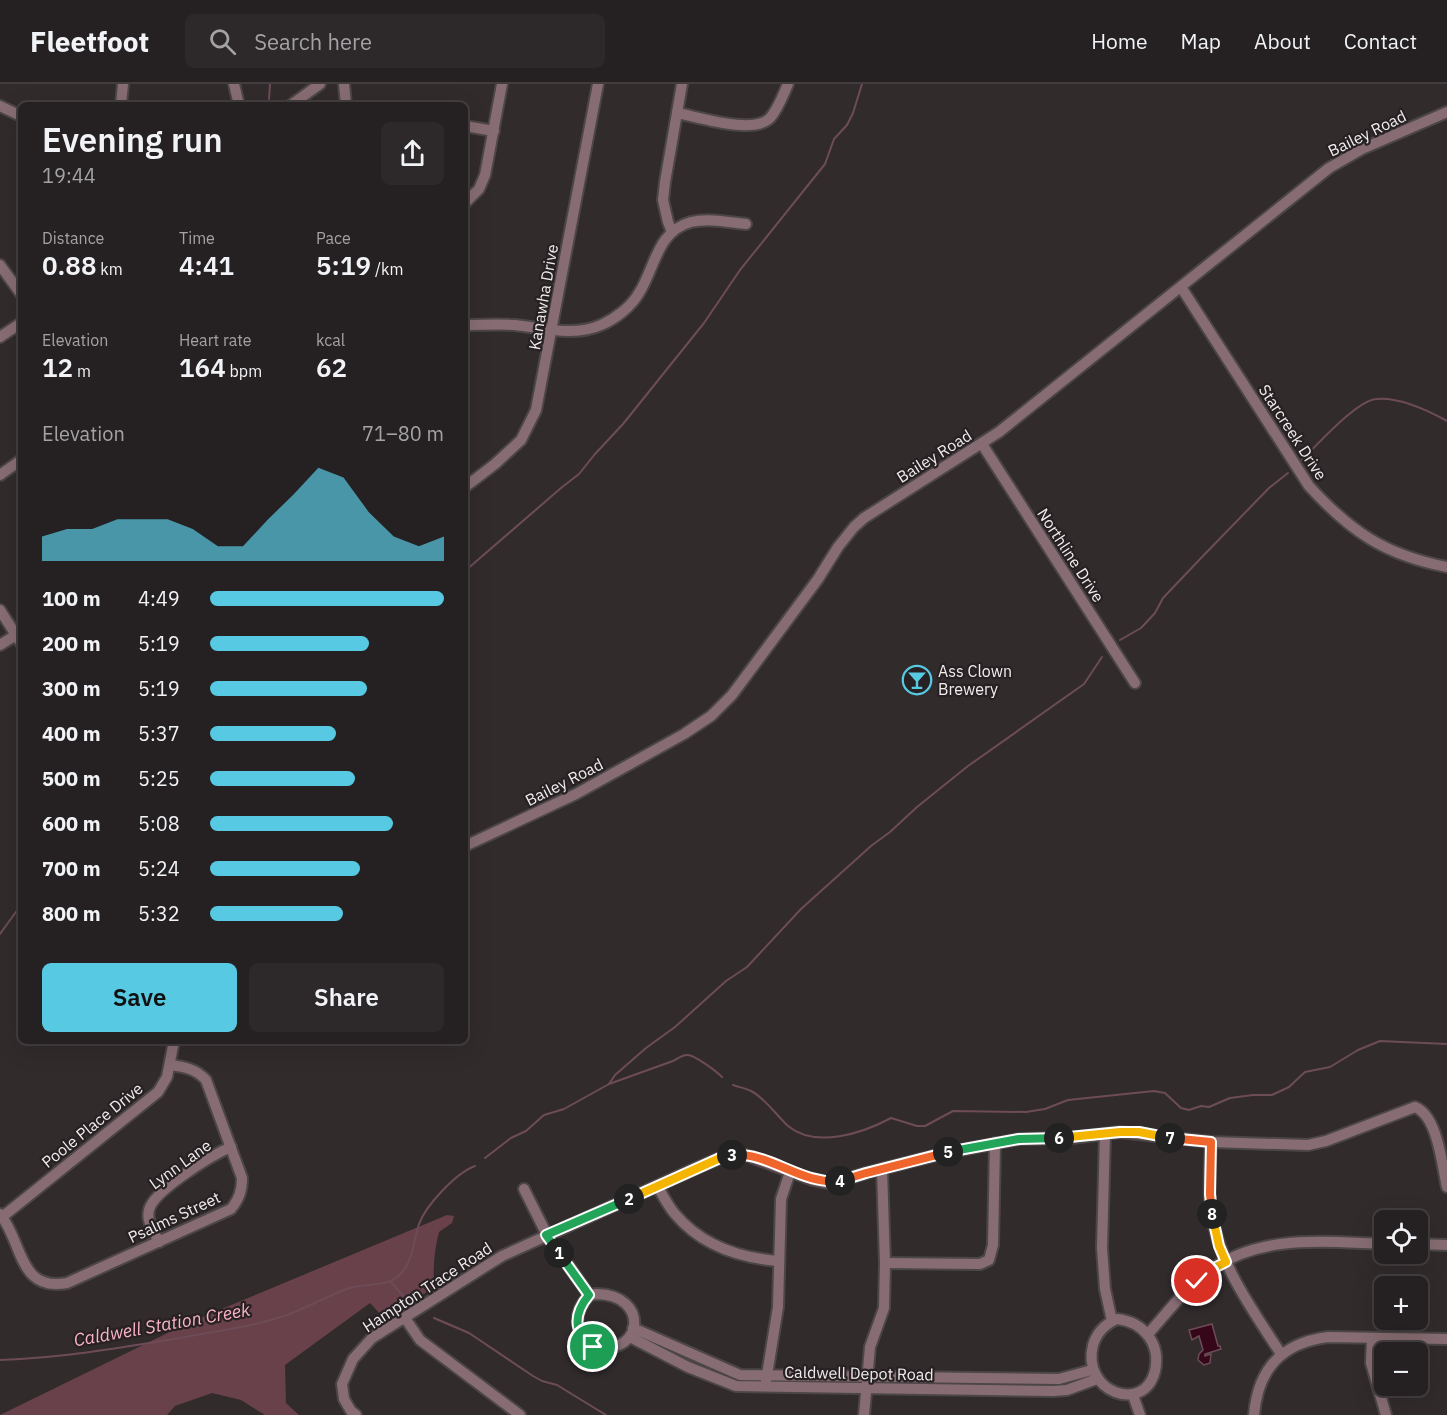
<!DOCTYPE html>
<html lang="en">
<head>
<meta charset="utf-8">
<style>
  :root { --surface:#252021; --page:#2d282a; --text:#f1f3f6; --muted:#a3a3a5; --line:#423e3f; --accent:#57c9e2 }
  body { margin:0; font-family:"IBM Plex Sans",sans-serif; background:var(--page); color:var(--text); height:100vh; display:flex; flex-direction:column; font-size:22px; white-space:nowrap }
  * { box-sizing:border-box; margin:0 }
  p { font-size:20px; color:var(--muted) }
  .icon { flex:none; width:33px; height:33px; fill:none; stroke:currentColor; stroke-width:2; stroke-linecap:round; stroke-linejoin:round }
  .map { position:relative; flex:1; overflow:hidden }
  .details { position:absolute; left:18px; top:18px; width:450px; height:942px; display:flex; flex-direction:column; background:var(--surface); border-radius:9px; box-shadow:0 6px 24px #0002,0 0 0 2px var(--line) }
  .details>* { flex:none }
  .tools { position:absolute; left:1374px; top:1126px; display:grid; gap:12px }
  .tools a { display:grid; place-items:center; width:54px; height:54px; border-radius:9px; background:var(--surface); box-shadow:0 6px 24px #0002,0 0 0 2px var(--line); font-size:30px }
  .pin { position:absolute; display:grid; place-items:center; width:51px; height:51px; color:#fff; margin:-26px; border:3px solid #fff; border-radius:50%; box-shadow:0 2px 6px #0007 }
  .km { position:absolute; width:30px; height:30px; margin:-15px; border-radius:50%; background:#222; color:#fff; font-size:16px; line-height:30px; text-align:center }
  .round { display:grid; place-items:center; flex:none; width:63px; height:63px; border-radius:9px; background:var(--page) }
  .summary { display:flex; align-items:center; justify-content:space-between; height:102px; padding:0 24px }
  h1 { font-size:33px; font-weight:600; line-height:45px }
  .stats { display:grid; grid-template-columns:repeat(3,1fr); gap:9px; height:102px; padding:6px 24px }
  .stats div { display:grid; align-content:center }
  .stats b { font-size:26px; font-weight:600 }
  .stats small { font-size:16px; font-weight:400 }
  .stats p { font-size:16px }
  .chart { height:168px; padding:12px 24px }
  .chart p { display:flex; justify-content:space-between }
  .chart svg { width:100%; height:108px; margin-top:6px; fill:var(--accent); opacity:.7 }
  .primary-button { display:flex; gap:12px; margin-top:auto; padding:12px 24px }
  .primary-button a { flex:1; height:69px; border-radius:9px; background:var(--accent); color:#111; font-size:24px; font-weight:600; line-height:69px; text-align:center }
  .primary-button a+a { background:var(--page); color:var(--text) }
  ul { padding:0 24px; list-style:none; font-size:20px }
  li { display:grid; grid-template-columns:96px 72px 1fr; align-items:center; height:45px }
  li i { height:15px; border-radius:8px; background:var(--accent) }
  header { display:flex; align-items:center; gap:36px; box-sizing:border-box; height:84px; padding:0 30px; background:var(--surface); border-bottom:2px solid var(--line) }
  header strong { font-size:28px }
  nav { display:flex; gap:33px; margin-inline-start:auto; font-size:21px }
  .search { width:420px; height:54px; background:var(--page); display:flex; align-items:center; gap:15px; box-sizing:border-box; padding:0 21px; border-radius:9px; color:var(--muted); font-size:22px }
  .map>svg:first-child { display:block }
</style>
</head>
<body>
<header>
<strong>Fleetfoot</strong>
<div class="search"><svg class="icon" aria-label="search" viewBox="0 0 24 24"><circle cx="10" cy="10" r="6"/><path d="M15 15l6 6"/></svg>Search here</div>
<nav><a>Home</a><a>Map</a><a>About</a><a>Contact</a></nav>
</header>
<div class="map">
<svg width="1447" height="1331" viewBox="0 0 1447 1331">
  <rect width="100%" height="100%" fill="#312b2c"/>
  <path fill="#69414b" d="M447 1131 454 1132 452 1139 439 1148C434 1167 433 1184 434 1205L397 1222 383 1233 370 1219 285 1281 286 1319 299 1331H265L241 1316 212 1309 175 1322 167 1331H0L188 1239Z"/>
  <path fill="#350718" stroke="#6d4c58" stroke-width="1.5" d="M1212 1240 1218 1262H1220L1221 1265 1205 1270V1272L1211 1270 1210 1279 1204 1281 1198 1276 1199 1270 1203 1266 1199 1252 1192 1256 1189 1246Z"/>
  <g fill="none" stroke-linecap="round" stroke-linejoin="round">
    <g stroke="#6d4c58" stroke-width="2">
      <path d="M269 15 270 0"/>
      <path d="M1302 376C1316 362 1358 315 1377 315 1400 313 1427 326 1447 337"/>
      <path d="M465 487 561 404 579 390 595 370 623 340 704 239 740 186 825 80 834 55 847 41 853 29 862 0"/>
      <path d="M1120 556 1141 544 1155 529 1163 514 1202 473 1269 404 1288 389"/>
      <path d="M0 850 21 821"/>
      <path d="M609 1000 615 991 646 964 675 943 726 897 747 883 801 825 871 762 890 748 917 723 968 682 1084 600 1102 573"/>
      <path d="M733 1001C738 1003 745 1004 751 1007 765 1014 776 1031 788 1042 816 1065 863 1049 891 1034L917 1042H925L953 1027 1026 1028 1045 1025 1068 1016 1154 1007 1165 1009 1181 1024 1189 1026 1201 1022 1209 1023 1230 1014 1253 1011H1272L1289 1003 1305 988 1330 983 1358 966 1380 957 1447 960"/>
      <path d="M485 1074 511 1054 526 1047 544 1031 564 1025 609 1000 673 977C677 975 683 970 688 971 696 972 716 987 722 993"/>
      <path d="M391 1198 403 1212"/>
      <path d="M434 1234 469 1249 533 1292 542 1297 557 1301 606 1331"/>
      <path d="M0 1276C61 1274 120 1264 180 1254 216 1247 252 1243 287 1231 308 1223 328 1212 349 1204 364 1199 385 1203 397 1193 413 1181 413 1158 419 1140 426 1121 456 1089 475 1082"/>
    </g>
    <g stroke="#4c4647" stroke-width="14">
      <g id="minor">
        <path d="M234 0 239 21"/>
        <path d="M344 0 346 21"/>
        <path d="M121 21 123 0"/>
        <path d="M291 21 320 0"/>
        <path d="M0 22 21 32"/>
        <path d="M677 29C699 33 753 51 770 34 778 25 783 11 788 0"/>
        <path d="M465 42 494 47"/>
        <path d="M465 119 479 105 485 91 502 0"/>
        <path d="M672 148 668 138 663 116 665 98 682 0"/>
        <path d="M0 181 21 210"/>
        <path d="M1181 203 1309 402C1351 448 1385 471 1447 483"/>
        <path d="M465 241C482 241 499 240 515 241 544 244 574 253 601 241 615 235 631 223 639 209 655 184 657 147 691 138 708 134 728 138 746 140"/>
        <path d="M0 253 21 239"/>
        <path d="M982 360 1135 599"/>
        <path d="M0 391 21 376"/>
        <path d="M465 403 495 380 521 356 536 326 598 0"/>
        <path d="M0 526 21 559"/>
        <path d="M0 561 16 551"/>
        <path d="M465 762 576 710 684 650 711 632 732 611 818 495 838 463 854 443 864 434 999 348 1329 84 1362 65 1447 28"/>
        <path d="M1105 1050 1102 1164 1105 1205 1112 1237"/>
        <path d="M1211 1058C1210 1081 1208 1104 1211 1127 1219 1181 1252 1225 1281 1270"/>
        <path d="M657 1102C663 1111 668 1122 675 1130 702 1162 739 1174 779 1177"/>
        <path d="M524 1105 547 1151 589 1211"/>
        <path d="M0 1130C23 1158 18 1208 67 1199L231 1125C239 1115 242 1107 242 1094L206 996C196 985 185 983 171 981"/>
        <path d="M2 1133 158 1008 167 993 174 957"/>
        <path d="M159 1158C154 1148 146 1137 149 1126 153 1107 212 1071 231 1063"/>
        <path d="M1418 1160 1447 1161"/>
        <path d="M885 1179 980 1180 989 1176 993 1161 995 1059"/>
        <path d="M597 1210C649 1211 644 1270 598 1263 588 1262 582 1255 579 1245 575 1231 580 1222 589 1211Z"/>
        <path d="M405 1234 420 1256 520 1331"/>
        <path d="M1117 1235C1144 1238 1161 1260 1155 1287 1144 1331 1081 1308 1093 1261 1097 1248 1105 1240 1117 1235Z"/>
        <path d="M633 1244 740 1291 1059 1295 1092 1286"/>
        <path d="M1148 1250C1166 1230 1184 1206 1205 1190 1258 1149 1323 1158 1384 1160"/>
        <path d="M630 1253 688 1283 736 1302 1053 1307 1067 1306 1097 1295"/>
        <path d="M1372 1254 1371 1279 1386 1331"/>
        <path d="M766 1297 778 1223 781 1115 790 1088"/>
        <path d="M1134 1314 1140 1331"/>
        <path d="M356 1331 351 1327 344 1315 342 1300 353 1275 372 1254 502 1172 699 1083 720 1074 743 1070 813 1096 828 1099 840 1097 866 1089 941 1070 1019 1055 1071 1054 1120 1048 1211 1058 1308 1061 1326 1057 1415 1023C1438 1032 1442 1082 1447 1103"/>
        <path d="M864 1331 870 1263 884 1224 885 1179 882 1085"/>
        <path d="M1254 1331C1258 1285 1281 1259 1328 1253L1447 1255"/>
      </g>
    </g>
    <use href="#minor" stroke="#876d73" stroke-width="10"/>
  </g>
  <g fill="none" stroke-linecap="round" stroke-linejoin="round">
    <g stroke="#fff" stroke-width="12">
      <path id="split-1" d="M559 1169 589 1211C574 1229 572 1248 593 1263"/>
    </g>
    <g stroke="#fff" stroke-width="12">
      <path id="split-2" d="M559 1169 546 1151 629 1115"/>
    </g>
    <g stroke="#fff" stroke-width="12">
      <path id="split-3" d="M629 1115 720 1074 732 1071"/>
    </g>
    <g stroke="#fff" stroke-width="12">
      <path id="split-4" d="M732 1071C770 1068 801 1101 840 1097"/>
    </g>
    <g stroke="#fff" stroke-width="12">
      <path id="split-5" d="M840 1097 866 1089 948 1068"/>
    </g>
    <g stroke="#fff" stroke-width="12">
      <path id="split-6" d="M948 1068 1019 1055 1059 1054"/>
    </g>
    <g stroke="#fff" stroke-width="12">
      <path id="split-7" d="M1059 1054 1120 1048H1139L1170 1054"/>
    </g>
    <g stroke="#fff" stroke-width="12">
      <path id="split-8" d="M1170 1054 1211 1058 1210 1110 1212 1130"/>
    </g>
    <g stroke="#fff" stroke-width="12">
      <path id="split-9" d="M1197 1197 1214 1184 1226 1178 1219 1162 1212 1130"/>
    </g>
    <use href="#split-1" stroke="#22a559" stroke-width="8"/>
    <use href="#split-2" stroke="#22a559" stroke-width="8"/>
    <use href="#split-3" stroke="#f5b400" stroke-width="8"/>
    <use href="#split-4" stroke="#f0652b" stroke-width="8"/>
    <use href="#split-5" stroke="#f0652b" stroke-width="8"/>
    <use href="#split-6" stroke="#22a559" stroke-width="8"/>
    <use href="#split-7" stroke="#f5b400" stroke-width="8"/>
    <use href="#split-8" stroke="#f0652b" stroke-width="8"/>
    <use href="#split-9" stroke="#f5b400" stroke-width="8"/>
  </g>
  <defs>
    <g id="bar-ring" transform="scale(1.5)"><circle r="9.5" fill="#272123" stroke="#57c9e2" stroke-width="1.5"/><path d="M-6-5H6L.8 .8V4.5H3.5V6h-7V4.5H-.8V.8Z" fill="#57c9e2"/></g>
  </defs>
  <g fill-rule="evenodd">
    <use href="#bar-ring" x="917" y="596"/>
  </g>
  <g text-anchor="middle" stroke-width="4.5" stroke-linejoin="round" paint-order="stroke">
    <g font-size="16" fill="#f1edee" stroke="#272123">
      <text transform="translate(1367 49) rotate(-26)" y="6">Bailey Road</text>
      <text transform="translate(543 213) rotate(-80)" y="6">Kanawha Drive</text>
      <text transform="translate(1293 348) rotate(57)" y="6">Starcreek Drive</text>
      <text transform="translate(934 372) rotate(-32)" y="6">Bailey Road</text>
      <text transform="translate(1071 471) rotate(57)" y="6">Northline Drive</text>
      <text transform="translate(564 698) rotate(-27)" y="6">Bailey Road</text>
      <text transform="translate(92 1041) rotate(-39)" y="6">Poole Place Drive</text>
      <text transform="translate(180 1080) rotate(-36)" y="6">Lynn Lane</text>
      <text transform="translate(174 1133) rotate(-25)" y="6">Psalms Street</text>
      <text transform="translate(427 1203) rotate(-33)" y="6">Hampton Trace Road</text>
      <text transform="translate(859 1289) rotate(1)" y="6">Caldwell Depot Road</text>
    </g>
    <g font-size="16" fill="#f1edee" stroke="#272123" text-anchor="start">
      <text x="938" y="593">Ass Clown<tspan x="938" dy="18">Brewery</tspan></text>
    </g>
    <g font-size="18" font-style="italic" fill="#fab4c5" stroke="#272123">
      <text transform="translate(162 1241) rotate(-10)" y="6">Caldwell Station Creek</text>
    </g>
  </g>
</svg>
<div class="tools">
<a><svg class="icon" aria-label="locate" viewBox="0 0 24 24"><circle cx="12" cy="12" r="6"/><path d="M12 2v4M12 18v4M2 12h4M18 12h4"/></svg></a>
<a>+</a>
<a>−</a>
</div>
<div class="pin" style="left:593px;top:1263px;background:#1e9e55"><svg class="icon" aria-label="arrive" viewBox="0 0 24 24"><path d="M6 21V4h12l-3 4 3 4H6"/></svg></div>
<div class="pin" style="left:1197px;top:1197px;background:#d93025"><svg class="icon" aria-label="check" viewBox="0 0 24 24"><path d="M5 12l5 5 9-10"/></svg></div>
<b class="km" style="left:559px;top:1169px">1</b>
<b class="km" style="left:629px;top:1115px">2</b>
<b class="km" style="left:732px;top:1071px">3</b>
<b class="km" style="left:840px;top:1097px">4</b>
<b class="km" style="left:948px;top:1068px">5</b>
<b class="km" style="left:1059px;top:1054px">6</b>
<b class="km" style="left:1170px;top:1054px">7</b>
<b class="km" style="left:1212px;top:1130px">8</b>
<section class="details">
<div class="summary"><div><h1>Evening run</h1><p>19:44</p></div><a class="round"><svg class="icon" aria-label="share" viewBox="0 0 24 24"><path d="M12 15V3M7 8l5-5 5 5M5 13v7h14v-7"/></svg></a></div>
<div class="stats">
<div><p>Distance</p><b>0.88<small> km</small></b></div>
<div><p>Time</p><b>4:41</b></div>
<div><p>Pace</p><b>5:19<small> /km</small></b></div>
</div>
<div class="stats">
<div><p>Elevation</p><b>12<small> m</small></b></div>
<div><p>Heart rate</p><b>164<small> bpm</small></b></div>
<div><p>kcal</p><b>62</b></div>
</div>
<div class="chart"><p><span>Elevation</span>71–80 m</p>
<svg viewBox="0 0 160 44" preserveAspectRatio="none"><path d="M0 44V34L10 31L20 31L30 27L40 27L50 27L60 31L70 38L80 38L90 27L100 17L110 6L120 10L130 24L140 34L150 38L160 34V44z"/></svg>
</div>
<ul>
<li><b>100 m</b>4:49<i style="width:100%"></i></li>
<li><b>200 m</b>5:19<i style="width:68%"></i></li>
<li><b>300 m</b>5:19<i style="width:67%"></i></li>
<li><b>400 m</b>5:37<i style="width:54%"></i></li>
<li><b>500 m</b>5:25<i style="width:62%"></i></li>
<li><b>600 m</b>5:08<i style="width:78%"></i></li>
<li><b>700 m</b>5:24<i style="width:64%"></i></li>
<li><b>800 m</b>5:32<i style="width:57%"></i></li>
</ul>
<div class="primary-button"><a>Save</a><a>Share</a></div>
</section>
</div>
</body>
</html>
